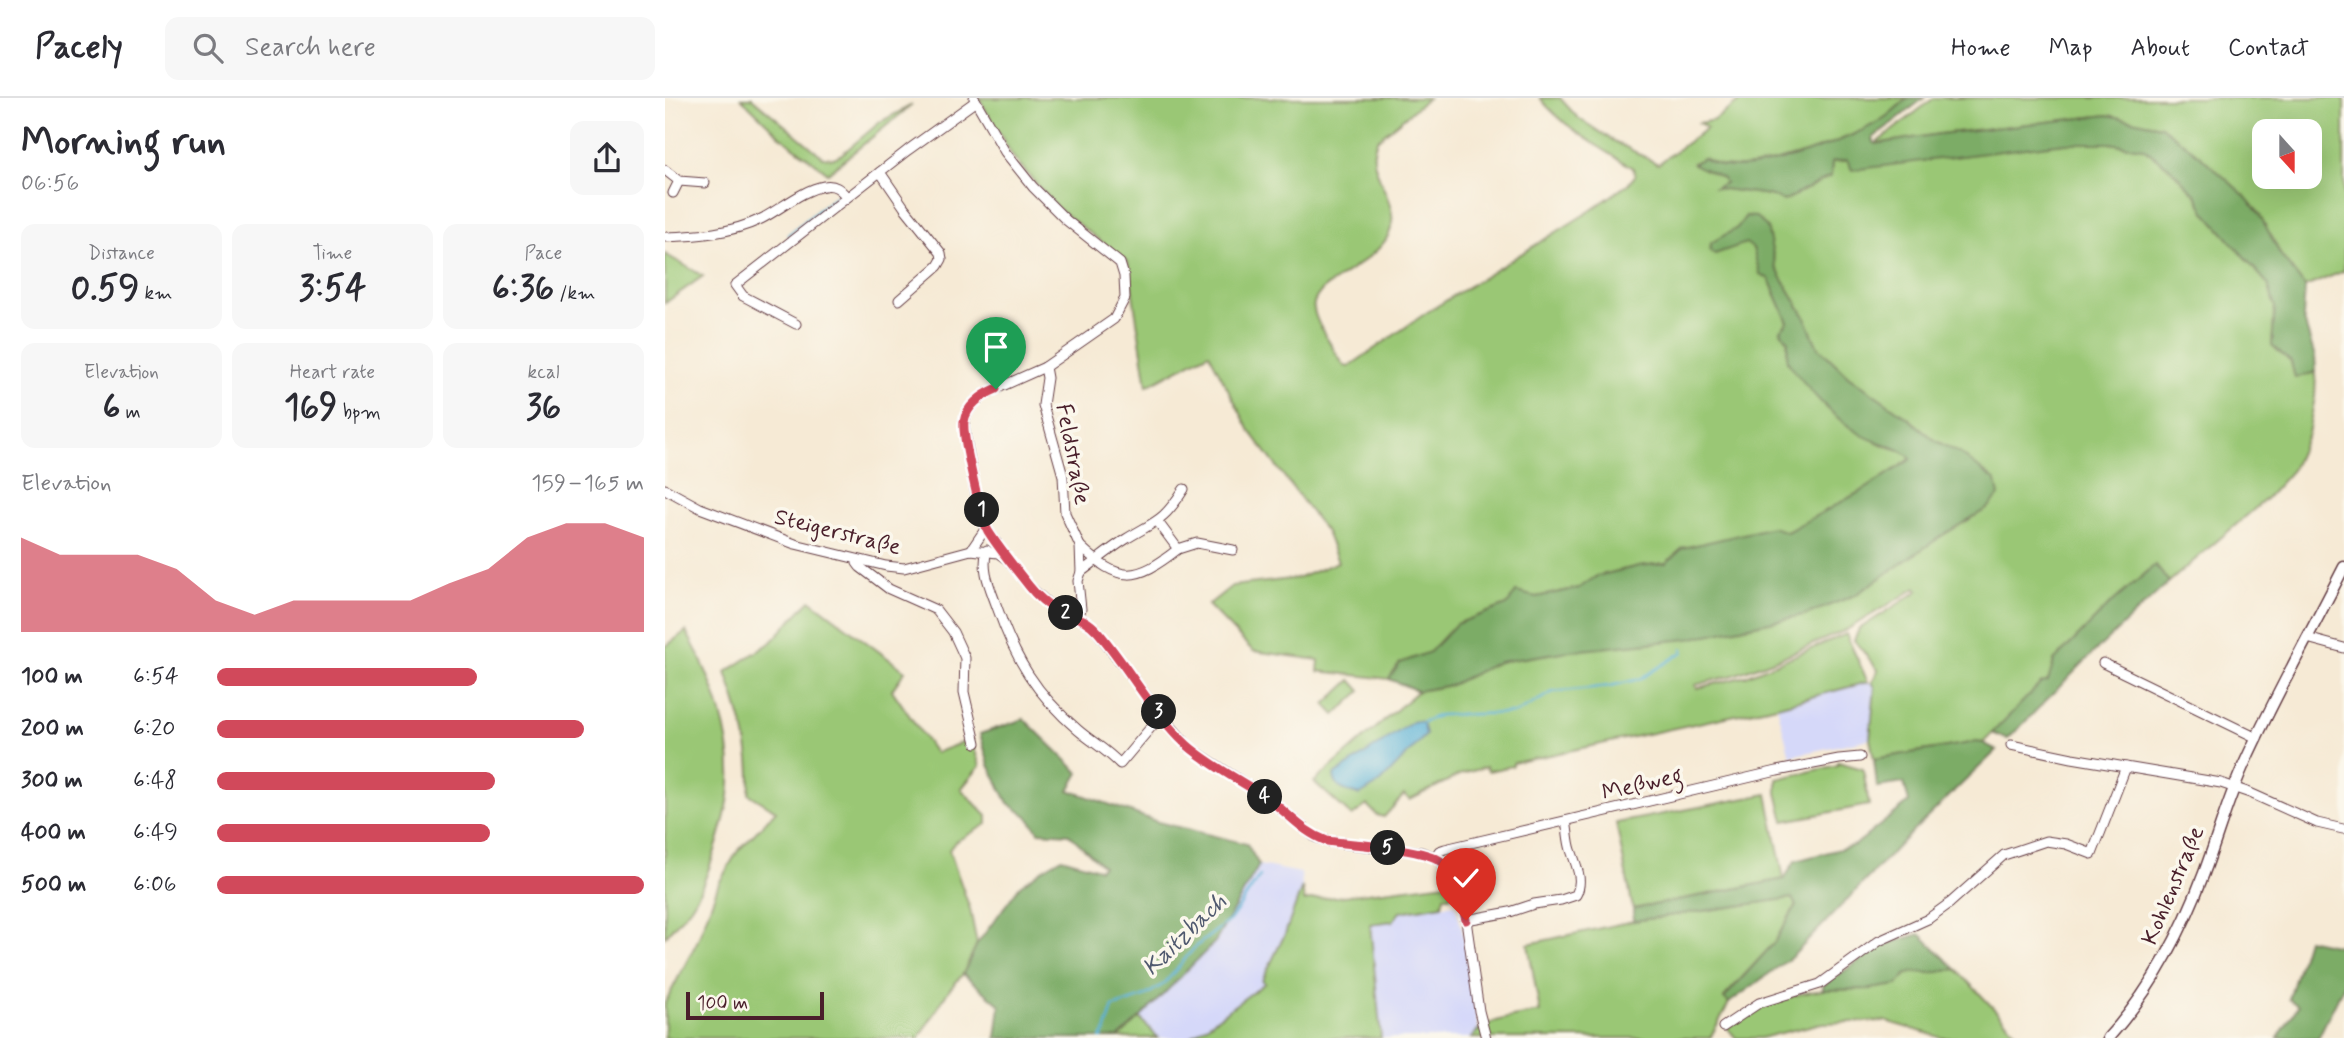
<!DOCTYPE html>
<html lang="en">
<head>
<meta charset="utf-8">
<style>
  :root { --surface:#fff; --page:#f7f7f7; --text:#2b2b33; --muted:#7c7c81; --line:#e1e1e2; --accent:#d1495b }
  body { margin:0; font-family:Mynerve,sans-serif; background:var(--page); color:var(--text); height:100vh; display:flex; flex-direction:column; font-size:26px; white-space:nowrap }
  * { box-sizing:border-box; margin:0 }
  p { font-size:23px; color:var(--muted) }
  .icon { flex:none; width:38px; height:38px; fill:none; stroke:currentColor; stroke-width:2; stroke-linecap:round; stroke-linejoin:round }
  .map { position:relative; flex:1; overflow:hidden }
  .panel { display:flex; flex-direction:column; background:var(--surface); width:665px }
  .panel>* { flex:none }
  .needle { width:46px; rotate:159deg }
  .tools { position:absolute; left:1587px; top:21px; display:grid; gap:14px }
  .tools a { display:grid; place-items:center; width:70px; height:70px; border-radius:14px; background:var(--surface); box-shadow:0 7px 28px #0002; font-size:35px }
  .scale { position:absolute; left:21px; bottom:18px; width:138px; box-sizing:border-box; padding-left:7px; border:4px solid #4a1f2b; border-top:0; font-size:19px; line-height:24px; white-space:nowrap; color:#4a1f2b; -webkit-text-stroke:5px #fbf7ec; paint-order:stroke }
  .pin { position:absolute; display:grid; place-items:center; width:60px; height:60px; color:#fff; margin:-72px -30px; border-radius:50% 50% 50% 0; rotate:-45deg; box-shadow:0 0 7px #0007 }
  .pin .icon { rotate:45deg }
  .km { position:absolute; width:35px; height:35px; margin:-18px; border-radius:50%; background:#222; color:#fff; font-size:19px; line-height:35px; text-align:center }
  .round { display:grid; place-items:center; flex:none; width:74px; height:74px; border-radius:14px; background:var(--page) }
  .summary { display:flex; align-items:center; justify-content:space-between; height:119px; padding:0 21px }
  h1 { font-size:38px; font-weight:800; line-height:52px }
  .figures { display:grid; grid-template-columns:repeat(3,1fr); gap:10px; height:119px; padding:7px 21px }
  .figures div { display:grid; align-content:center; border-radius:14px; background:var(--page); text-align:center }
  .figures b { font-size:35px; font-weight:800 }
  .figures small { font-size:19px; font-weight:400 }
  .figures p { font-size:19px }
  .chart { height:196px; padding:14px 21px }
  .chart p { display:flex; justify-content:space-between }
  .chart svg { width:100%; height:126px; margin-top:7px; fill:var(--accent); opacity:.7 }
  ul { padding:0 21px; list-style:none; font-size:23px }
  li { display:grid; grid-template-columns:112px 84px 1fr; align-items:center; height:52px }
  li i { height:18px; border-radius:9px; background:var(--accent) }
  header { display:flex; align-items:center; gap:42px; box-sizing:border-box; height:98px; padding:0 35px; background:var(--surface); border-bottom:2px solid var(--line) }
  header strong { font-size:33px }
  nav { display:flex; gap:38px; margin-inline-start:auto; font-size:24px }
  .search { width:490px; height:63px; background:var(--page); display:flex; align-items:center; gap:18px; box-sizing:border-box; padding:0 24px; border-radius:14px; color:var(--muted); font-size:26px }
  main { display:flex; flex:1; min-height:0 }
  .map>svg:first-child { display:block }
</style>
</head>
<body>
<header>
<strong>Pacely</strong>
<div class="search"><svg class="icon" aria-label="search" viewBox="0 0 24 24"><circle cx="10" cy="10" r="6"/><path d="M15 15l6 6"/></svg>Search here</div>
<nav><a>Home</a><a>Map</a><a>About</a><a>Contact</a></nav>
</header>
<main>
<section class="panel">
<div class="summary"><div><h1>Morning run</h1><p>06:56</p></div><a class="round"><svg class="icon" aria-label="share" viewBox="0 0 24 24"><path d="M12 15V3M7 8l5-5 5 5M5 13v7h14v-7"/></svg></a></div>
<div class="figures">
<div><p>Distance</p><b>0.59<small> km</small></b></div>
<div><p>Time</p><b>3:54</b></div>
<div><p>Pace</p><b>6:36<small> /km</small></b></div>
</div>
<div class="figures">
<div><p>Elevation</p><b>6<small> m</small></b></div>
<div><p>Heart rate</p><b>169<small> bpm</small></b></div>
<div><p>kcal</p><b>36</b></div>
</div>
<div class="chart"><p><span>Elevation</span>159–165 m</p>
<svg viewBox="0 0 160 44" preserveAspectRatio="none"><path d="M0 44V11L10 17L20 17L30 17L40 22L50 33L60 38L70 33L80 33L90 33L100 33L110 27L120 22L130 11L140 6L150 6L160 11V44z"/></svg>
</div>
<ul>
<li><b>100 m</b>6:54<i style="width:61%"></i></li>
<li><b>200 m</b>6:20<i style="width:86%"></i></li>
<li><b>300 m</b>6:48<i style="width:65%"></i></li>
<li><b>400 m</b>6:49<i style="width:64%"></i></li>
<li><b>500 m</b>6:06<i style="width:100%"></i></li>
</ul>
</section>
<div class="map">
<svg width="1679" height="940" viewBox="0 0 1679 940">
  <rect width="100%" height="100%" fill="#fbf7ec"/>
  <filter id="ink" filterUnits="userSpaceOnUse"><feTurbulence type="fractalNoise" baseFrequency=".0143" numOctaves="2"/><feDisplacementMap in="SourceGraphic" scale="14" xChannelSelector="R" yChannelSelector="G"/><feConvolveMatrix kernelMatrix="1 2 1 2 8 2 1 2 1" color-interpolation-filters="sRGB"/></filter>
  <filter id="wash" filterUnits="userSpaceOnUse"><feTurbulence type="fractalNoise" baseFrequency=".00686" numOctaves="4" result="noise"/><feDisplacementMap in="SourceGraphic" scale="28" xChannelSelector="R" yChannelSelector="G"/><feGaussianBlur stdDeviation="1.57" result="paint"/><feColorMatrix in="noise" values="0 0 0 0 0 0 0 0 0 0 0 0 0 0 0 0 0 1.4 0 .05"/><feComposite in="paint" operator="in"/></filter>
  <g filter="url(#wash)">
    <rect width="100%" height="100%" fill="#f6ead5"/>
    <g fill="#d5d8f9">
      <path d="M1203 584 1207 585 1210 589 1205 641 1125 658 1112 608Z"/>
      <path d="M594 767 636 775 637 789 619 840 598 883 601 885 525 940H493L475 920 550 844Z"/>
      <path d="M790 806 797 830 813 931 806 940H716L705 826 728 823 735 814Z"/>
    </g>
    <g fill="#9ac774" stroke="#727350" stroke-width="2" fill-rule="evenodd">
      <path d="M76 0H87L158 59 169 60 177 56 215 24 247 7 163 75 115 38Z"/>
      <path d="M314 0H763L712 42C695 77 751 112 715 149 699 165 676 178 658 191 653 197 647 204 649 211 651 227 671 254 679 268L683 269 761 215 925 113 963 86 970 78 968 70C939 52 895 27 875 0H895L913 20 949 43 993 66 1042 30 1034 25 1049 22 1079 0H1243C1236 6 1229 12 1222 18 1190 41 1097 75 1058 68 1051 67 1045 63 1038 60L1028 65 1058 80 1060 85 1051 90 1104 97 1119 103 1166 78 1167 64 1400 45H1444L1478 50 1505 70 1531 97 1541 115 1603 186 1610 209 1607 247 1626 264 1630 279 1651 274 1650 299 1643 336 1627 372 1601 401 1504 484 1490 468 1443 508 1389 563 1384 583 1375 586 1318 645 1311 644 1209 661 1205 641 1210 589 1207 585 1213 572 1189 542 1194 531 1253 493 1251 490 1181 532 1115 560 1069 577 1030 587 1032 590 1081 578 1181 536 1203 584 1112 608 848 665V668L823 673 821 669 794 677 745 702 739 697 719 719 712 717 702 707 687 718 649 684 753 593 786 587 833 564 897 554 1281 435 1323 410 1296 356 1271 343 1243 320 1183 278 1152 248 1140 219 1111 170 1107 153 1081 118 1072 130 1046 145 1050 156 1081 144 1088 150 1095 175 1104 181 1123 224 1122 263C1150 298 1173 322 1212 344 1224 351 1237 350 1247 360L1202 390 1122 434 1018 450 1001 465 974 468 932 478 914 490 871 499 852 495 842 507 791 526 765 554 735 565 724 581 653 573 654 562 588 553 543 507 567 488 634 480 673 464 661 434 585 333 544 255 482 288 463 164 391 109 348 59Z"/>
      <path d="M1269 0H1679V173L1640 189 1615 156 1607 139 1579 98 1533 56 1495 28 1443 17 1274 36 1210 46ZM1600 33H1645V79H1600Z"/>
      <path d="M0 156 38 178 0 205Z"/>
      <path d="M145 502 240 573 227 592 270 655 306 641 315 668 296 691 322 718V726L290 744 284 752 305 811 312 846 298 876 284 892 254 940H0V905L32 844 54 785 72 754 111 713 84 696C89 653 74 614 61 574L105 545Z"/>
      <path d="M21 533C48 581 71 642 64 698 61 718 55 737 49 756 43 773 36 795 25 810 17 820 8 829 0 839V549Z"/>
      <path d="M686 582 696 593 670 617 660 606Z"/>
      <path d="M1173 664 1198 671 1204 707 1119 723 1112 695V681L1173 667Z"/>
      <path d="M1102 696 1119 781 968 811 951 725Z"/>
      <path d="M781 785 787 798H779L777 807 735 814 728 823 705 826 716 940H525L600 885 597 883 620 836 637 789 639 803Z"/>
      <path d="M1127 800 1131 807 1109 845 1059 899 1064 905 1045 940H806C821 920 851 919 875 914L863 846 968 823Z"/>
      <path d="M1291 871 1357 940H1278L1220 923 1157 925 1096 940H1071L1062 930 1091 910 1135 896 1158 892 1206 891 1250 873 1262 875Z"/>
      <path d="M475 920 493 940H453Z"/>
    </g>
    <g fill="#7bac66" stroke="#626648" stroke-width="2">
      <path d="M1243 0H1259L1208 40 1210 46 1274 36 1443 17 1496 28 1533 56 1579 97 1594 115 1615 156 1640 189 1638 219 1650 259 1651 274 1630 280 1626 264 1607 247 1610 209 1603 186 1541 115 1531 97 1505 70 1478 50 1444 45H1400L1187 72 1182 62 1167 64 1166 78 1119 103 1104 97 1050 90 1060 85 1058 80 1028 66 1038 60C1045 63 1051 67 1058 68 1097 75 1190 41 1222 18 1229 12 1236 6 1243 0Z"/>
      <path d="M1081 118 1091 119 1102 129 1111 170 1140 219 1152 248 1183 278 1243 320 1271 343 1296 356 1331 383 1334 398 1323 410 1281 435 1190 497 1143 516 1023 541 897 554 833 564 786 587 753 593 724 581 735 565 765 554 791 526 842 507 851 494 871 499 914 490 932 478 974 468 1001 465 1018 450 1108 429 1122 434 1202 390 1246 361C1236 348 1212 346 1197 337 1166 319 1143 291 1122 263L1123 243 1115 232 1123 224 1104 181 1095 176 1088 150 1081 145 1050 156 1045 153 1046 145 1072 130Z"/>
      <path d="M1490 467 1504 484 1428 555 1343 641 1327 635 1375 586 1383 583 1389 563 1443 508Z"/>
      <path d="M359 621 414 675 404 692 493 724 582 746 594 767 550 844 475 920 453 940H331L335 907 298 876 312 846 355 788 378 771 397 760 434 771 438 768 404 736 374 734 362 718 343 705 324 667 315 636Z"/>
      <path d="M1311 644 1318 645 1332 652 1243 738 1128 858 1064 905 1059 900 1109 845 1131 808 1127 800 968 823V811L1119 781 1130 763 1190 747 1244 704 1239 685 1212 689 1209 661Z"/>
      <path d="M1255 836 1291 871C1282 872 1271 875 1262 875 1243 874 1245 871 1232 887L1206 891 1158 892V888L1215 848Z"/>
      <path d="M1642 841 1679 849V887L1653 940H1613L1633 908 1624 901Z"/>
    </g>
    <path fill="#59b0d5" stroke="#526880" stroke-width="2" d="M749 623 758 624 761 637 716 684 695 697C682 693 670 692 669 677Z"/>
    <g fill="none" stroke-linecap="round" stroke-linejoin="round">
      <g stroke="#59b0d5" stroke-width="2.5">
        <path d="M123 137 171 98"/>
        <path d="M758 624 775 617 851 615 888 594 945 588 975 581 1018 554V551"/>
        <path d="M436 940 440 934 448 909 478 899 499 886 530 849 565 822 595 778"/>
      </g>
    </g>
  </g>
  <g filter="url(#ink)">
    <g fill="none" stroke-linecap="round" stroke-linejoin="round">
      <g stroke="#643d44" stroke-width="11">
        <g id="minor">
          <path d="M309 0 340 54 368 89 401 122 455 165 459 178 460 200 449 221 380 269 324 294 311 303 303 313 299 323 300 336 311 397 321 430 339 456"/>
          <path d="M0 72 14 83 40 85"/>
          <path d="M215 74 239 109 276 155 277 161 273 168 234 202"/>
          <path d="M8 95 14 83"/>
          <path d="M0 139C32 138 67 135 96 121 116 111 137 92 159 88 170 86 175 91 182 99"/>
          <path d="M131 226 78 198 70 187 243 52 311 3"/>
          <path d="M380 269 382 280 378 307 398 378 400 415 415 448 416 474 413 483 416 511 414 518"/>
          <path d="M0 391 35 410 130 446 221 468 239 470 306 452 333 455 343 462 364 488 389 511 414 518 431 532 492 612 524 649 606 703 650 739 662 743 682 746 756 754 775 761 785 776 795 800 801 822 814 913 821 940"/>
          <path d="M415 448C455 486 471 484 513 451L493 424"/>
          <path d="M513 451 532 445 568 452"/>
          <path d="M306 452 321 430"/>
          <path d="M322 452C316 472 325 489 332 509 350 561 371 596 413 632 427 644 442 652 455 666L487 628 498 620"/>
          <path d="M193 462 192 465 195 469 224 491 271 512 288 534 300 560 299 594 311 645"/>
          <path d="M416 474C431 463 445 451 461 441 492 422 498 424 519 391"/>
          <path d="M1642 540 1679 550"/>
          <path d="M1438 565 1592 640"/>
          <path d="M1346 647 1407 660 1556 685 1585 695 1652 725 1678 731"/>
          <path d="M771 758 774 753 780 751 1112 673 1174 661 1195 659"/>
          <path d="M801 822 845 814 869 806 896 802 911 797C919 782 911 767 906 752 903 743 903 732 901 723"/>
          <path d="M1058 929 1094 905 1155 886 1214 843 1263 821 1285 805 1339 757 1381 743 1401 746 1427 756 1461 669"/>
        </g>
      </g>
      <g stroke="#643d44" stroke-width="13">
        <path id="tertiary" d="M1443 940C1486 893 1517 834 1539 775 1553 738 1563 700 1580 664 1610 598 1646 534 1679 469"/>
      </g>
      <use href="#minor" stroke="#fff" stroke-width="9"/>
      <use href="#tertiary" stroke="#fff" stroke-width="10"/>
    </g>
  </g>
  <g fill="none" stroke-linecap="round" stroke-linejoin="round" filter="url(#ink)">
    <g stroke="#fff" stroke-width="14">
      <path id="route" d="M331 291C317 297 301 308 299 324 297 338 316 420 323 433 335 452 350 470 364 488 370 496 383 508 392 512 409 520 419 518 433 534 464 570 487 615 522 647 547 669 579 684 606 703 625 717 639 735 662 743 686 747 765 749 779 766 792 781 796 803 801 822"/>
    </g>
    <use href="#route" stroke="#d1495b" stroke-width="9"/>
  </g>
  <g text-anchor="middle" stroke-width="7" stroke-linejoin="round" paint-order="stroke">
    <g font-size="23" fill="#4a1f2b" stroke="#fbf7ec">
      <text transform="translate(409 356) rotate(79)" y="8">Feldstraße</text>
      <text transform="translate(173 433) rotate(14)" y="8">Steigerstraße</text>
      <text transform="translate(977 685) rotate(-13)" y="8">Meßweg</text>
      <text transform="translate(1507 787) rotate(-67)" y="8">Kohlenstraße</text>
    </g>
    <g font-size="24" font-style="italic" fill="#50596f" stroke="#fbf7ec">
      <text transform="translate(519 836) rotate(-44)" y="8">Kaitzbach</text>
    </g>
  </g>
</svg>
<div class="tools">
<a><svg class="needle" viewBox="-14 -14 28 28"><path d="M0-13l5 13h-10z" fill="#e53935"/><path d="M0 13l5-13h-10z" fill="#7c7c81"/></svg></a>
</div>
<div class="scale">100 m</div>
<div class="pin" style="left:331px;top:291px;background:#1e9e55"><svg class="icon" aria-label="arrive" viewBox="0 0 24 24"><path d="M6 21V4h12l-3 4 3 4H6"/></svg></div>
<div class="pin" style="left:801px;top:822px;background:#d93025"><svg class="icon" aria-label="check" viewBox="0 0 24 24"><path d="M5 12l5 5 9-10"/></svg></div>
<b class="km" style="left:317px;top:412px">1</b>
<b class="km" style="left:401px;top:515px">2</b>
<b class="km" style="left:494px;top:614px">3</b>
<b class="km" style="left:600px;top:699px">4</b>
<b class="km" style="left:723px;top:750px">5</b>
</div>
</main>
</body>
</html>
